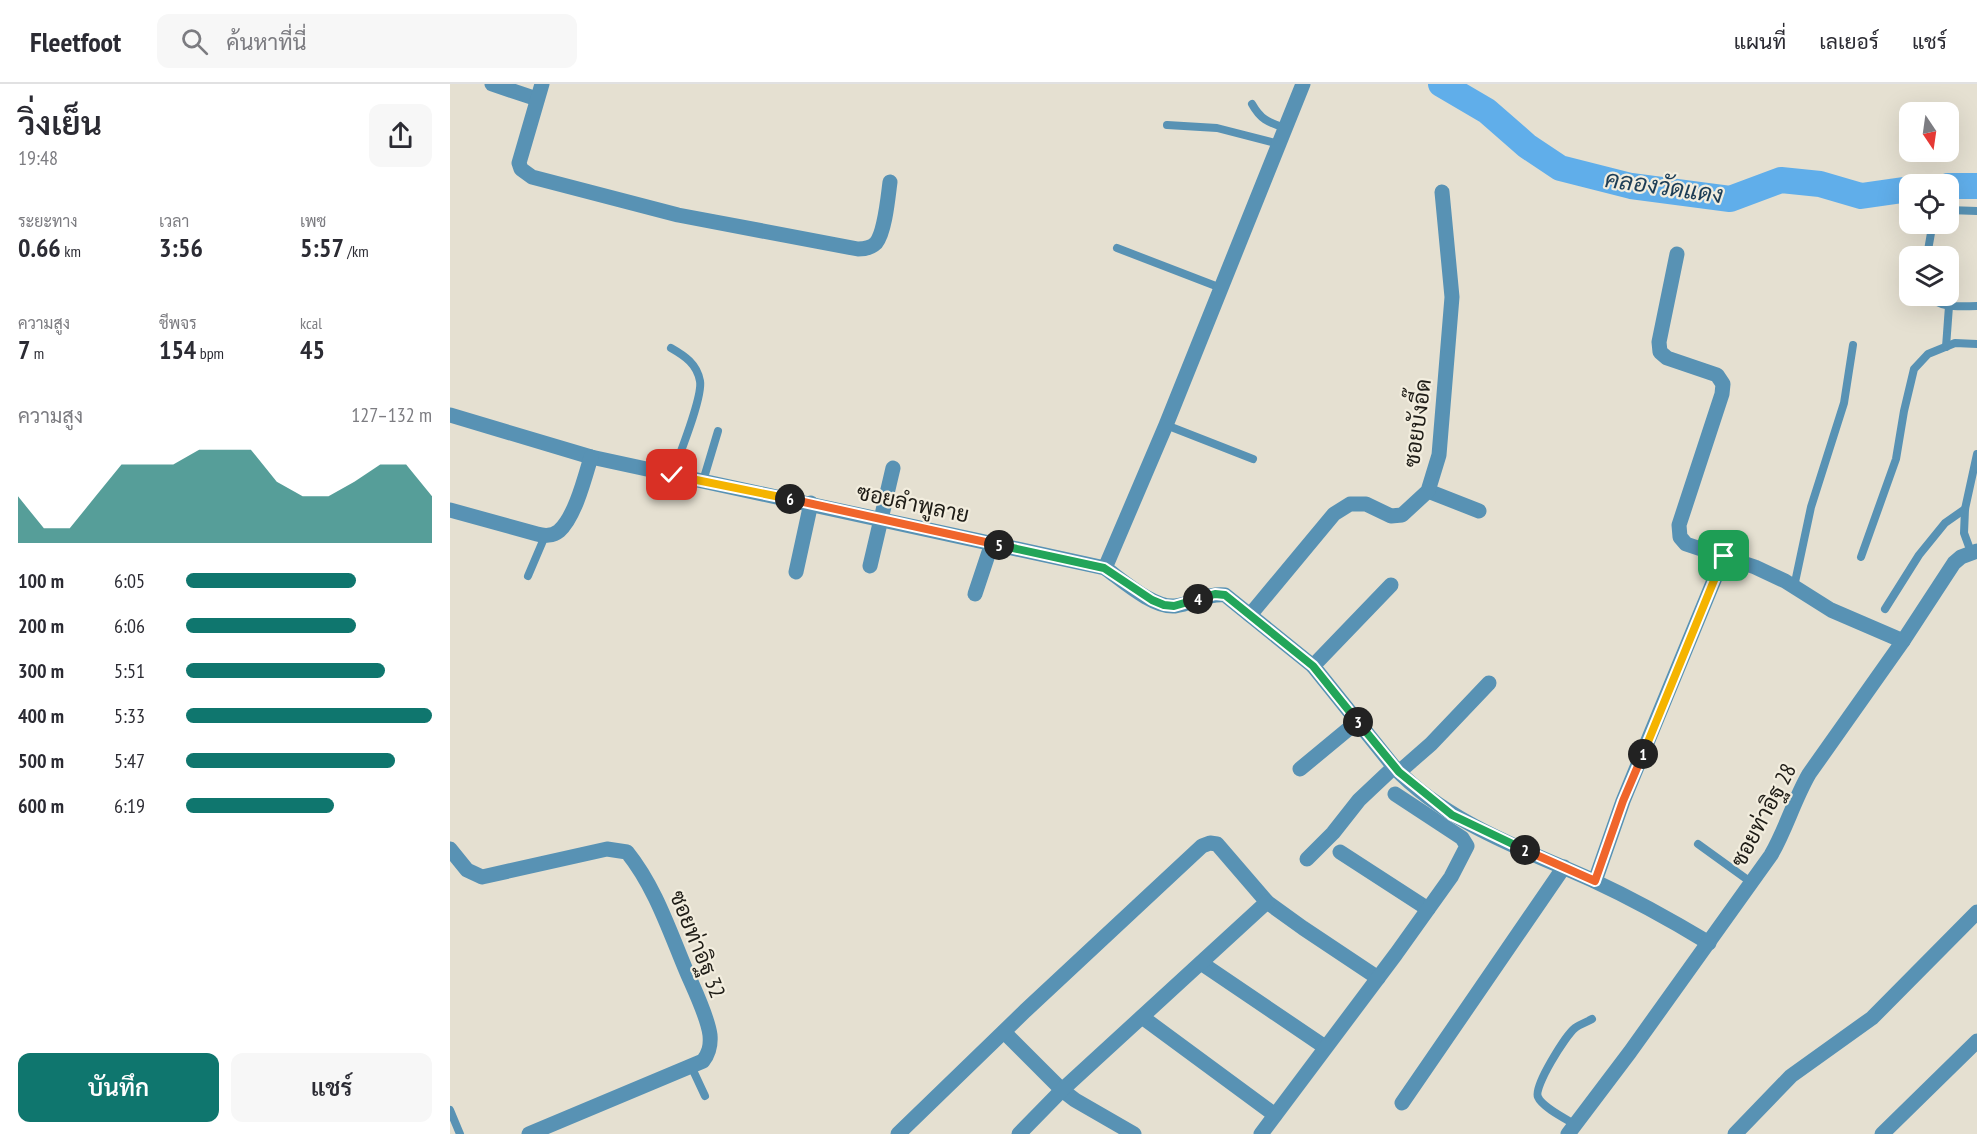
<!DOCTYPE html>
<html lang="th">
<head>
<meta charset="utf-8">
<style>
  :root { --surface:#fff; --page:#f7f7f7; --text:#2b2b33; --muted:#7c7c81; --line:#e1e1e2; --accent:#0f766e }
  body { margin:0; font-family:"PT Sans Narrow",Sarabun,sans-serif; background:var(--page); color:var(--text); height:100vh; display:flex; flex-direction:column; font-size:22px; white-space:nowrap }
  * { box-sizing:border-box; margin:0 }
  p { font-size:20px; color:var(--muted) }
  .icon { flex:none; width:33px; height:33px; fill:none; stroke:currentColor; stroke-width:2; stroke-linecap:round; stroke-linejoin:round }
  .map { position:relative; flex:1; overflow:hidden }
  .panel { display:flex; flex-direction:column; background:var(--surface); width:450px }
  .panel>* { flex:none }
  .needle { width:39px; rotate:167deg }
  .tools { position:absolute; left:1449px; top:18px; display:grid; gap:12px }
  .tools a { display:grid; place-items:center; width:60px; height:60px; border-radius:12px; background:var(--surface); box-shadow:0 6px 24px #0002; font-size:30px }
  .pin { position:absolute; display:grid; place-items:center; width:51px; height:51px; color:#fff; margin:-26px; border-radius:12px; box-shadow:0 3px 9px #0006 }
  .km { position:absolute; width:30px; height:30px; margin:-15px; border-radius:50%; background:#222; color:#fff; font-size:16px; line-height:30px; text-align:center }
  .round { display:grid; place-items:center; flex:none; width:63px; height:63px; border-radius:12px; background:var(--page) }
  .headline { display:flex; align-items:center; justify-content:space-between; height:102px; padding:0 18px }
  h1 { font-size:33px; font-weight:600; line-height:45px }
  .stats { display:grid; grid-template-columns:repeat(3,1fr); gap:9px; height:102px; padding:6px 18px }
  .stats div { display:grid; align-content:center }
  .stats b { font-size:26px; font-weight:600 }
  .stats small { font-size:16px; font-weight:400 }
  .stats p { font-size:16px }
  .chart { height:168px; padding:12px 18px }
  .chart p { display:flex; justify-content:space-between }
  .chart svg { width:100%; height:108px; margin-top:6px; fill:var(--accent); opacity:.7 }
  .cta { display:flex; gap:12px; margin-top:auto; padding:12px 18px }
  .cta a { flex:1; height:69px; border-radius:12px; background:var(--accent); color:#fff; font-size:24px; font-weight:600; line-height:69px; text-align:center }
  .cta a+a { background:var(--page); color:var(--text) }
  ul { padding:0 18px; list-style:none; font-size:20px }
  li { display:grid; grid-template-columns:96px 72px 1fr; align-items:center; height:45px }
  li i { height:15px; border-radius:8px; background:var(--accent) }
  header { display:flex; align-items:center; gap:36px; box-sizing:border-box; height:84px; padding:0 30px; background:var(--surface); border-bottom:2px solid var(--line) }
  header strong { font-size:28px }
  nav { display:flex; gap:33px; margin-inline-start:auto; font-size:21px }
  .search { width:420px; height:54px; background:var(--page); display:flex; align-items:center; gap:15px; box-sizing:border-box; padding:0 21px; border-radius:12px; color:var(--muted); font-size:22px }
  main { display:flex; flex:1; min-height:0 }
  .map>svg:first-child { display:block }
</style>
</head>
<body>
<header>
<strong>Fleetfoot</strong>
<div class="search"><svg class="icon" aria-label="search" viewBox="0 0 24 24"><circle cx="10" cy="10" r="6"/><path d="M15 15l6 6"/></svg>ค้นหาที่นี่</div>
<nav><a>แผนที่</a><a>เลเยอร์</a><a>แชร์</a></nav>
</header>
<main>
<section class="panel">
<div class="headline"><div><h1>วิ่งเย็น</h1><p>19:48</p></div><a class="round"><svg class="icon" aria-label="share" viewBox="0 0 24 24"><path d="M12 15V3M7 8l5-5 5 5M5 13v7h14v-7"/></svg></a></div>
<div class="stats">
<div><p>ระยะทาง</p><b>0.66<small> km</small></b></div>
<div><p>เวลา</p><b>3:56</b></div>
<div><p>เพซ</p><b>5:57<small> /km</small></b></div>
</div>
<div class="stats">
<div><p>ความสูง</p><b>7<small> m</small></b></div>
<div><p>ชีพจร</p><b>154<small> bpm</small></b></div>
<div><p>kcal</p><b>45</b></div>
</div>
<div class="chart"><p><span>ความสูง</span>127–132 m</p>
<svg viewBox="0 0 160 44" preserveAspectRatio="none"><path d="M0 44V25L10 38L20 38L30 25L40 12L50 12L60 12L70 6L80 6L90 6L100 19L110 25L120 25L130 19L140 12L150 12L160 25V44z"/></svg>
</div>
<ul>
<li><b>100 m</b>6:05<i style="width:69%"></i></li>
<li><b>200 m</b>6:06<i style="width:69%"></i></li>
<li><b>300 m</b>5:51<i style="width:81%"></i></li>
<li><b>400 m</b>5:33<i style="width:100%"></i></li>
<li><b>500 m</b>5:47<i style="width:85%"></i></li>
<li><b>600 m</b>6:19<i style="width:60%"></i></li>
</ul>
<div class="cta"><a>บันทึก</a><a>แชร์</a></div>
</section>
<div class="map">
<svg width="1527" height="1050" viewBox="0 0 1527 1050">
  <rect width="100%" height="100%" fill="#e5e0d1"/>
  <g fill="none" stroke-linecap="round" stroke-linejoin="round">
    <g stroke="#60aeea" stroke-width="26">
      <path d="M991 0 1037 27 1077 62 1110 84 1181 102 1280 115 1331 96 1370 100 1411 112 1460 105"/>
      <path d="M1498 102H1527"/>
    </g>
    <g stroke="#5892b4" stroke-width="8">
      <path d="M802 20C811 36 818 38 835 44"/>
      <path d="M717 41 767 44 829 60"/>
      <path d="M1498 126 1527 127"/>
      <path d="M667 164 771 204"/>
      <path d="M1477 172 1481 149"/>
      <path d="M1479 212C1490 225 1511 222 1527 222"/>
      <path d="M1496 263 1499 222"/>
      <path d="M221 264C235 272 247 280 250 297 253 313 229 372 222 391"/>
      <path d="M716 341 803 375"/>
      <path d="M253 397 268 347"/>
      <path d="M1521 468 1514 449 1515 425 1527 370"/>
      <path d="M1411 473 1446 375 1454 327 1464 285 1478 270 1505 259 1527 260"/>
      <path d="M78 492 95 452"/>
      <path d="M1344 503 1361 423 1394 319 1403 261"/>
      <path d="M1435 525 1469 471 1495 439 1515 425"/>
      <path d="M1248 760 1302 799"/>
      <path d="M241 982 255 1012"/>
      <path d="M0 1026 10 1050"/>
      <path d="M1126 1041C1116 1035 1092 1023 1088 1013 1083 1003 1116 951 1125 944 1130 940 1137 938 1142 935"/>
    </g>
    <g stroke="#5892b4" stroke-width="15">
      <path d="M42 0 87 15"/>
      <path d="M92 0 69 79 71 85 82 93 228 131 408 165C415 165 421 164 426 159 435 148 438 113 440 98"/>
      <path d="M1227 170 1209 258 1210 268 1217 274 1267 291 1273 300 1272 310 1229 441 1230 453 1236 460 1305 483 1335 497 1381 526 1453 557"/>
      <path d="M0 331 141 373 655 484C672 496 703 524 725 522 742 520 757 509 775 511L863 582 944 683C997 739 1073 765 1142 796 1183 815 1221 836 1259 859"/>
      <path d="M978 407 1029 427"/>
      <path d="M0 426 87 450C94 452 103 452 109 447 125 433 135 393 141 373"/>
      <path d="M420 482 443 384"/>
      <path d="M655 484 716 341 853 0"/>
      <path d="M346 488 361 419"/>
      <path d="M525 510 542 459"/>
      <path d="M800 531 884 430 900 420H916L941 432 952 431 978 407 989 371 1002 213 992 108"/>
      <path d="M863 582 941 501"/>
      <path d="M850 685 908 637"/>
      <path d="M949 688 981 660 1039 599"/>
      <path d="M0 765 17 786 32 793 157 765 177 768C206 804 220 849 238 891 245 907 258 934 260 951 261 962 259 969 253 977L79 1050"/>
      <path d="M890 768 978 825"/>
      <path d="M857 775 883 749 909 716 944 683"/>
      <path d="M1145 797 1173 717 1274 472"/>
      <path d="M751 879 875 963"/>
      <path d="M692 933 825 1031"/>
      <path d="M554 948 612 1006 625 1016 684 1050"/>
      <path d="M952 1019 1114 783"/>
      <path d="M448 1050 576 926 752 762 760 759 767 760 817 818 853 844 928 894"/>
      <path d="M569 1050 612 1006 817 818"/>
      <path d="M811 1050 946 870 1001 793 1017 762 1012 754 945 710"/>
      <path d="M1118 1050 1180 968 1321 771C1336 745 1344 716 1359 690L1453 557 1504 479 1511 473 1527 467"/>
      <path d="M1285 1050 1341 992 1422 934 1527 828"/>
      <path d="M1432 1050 1527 957"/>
    </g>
  </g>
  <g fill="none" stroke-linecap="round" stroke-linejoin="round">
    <g stroke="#fff" stroke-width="12">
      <path id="split-1" d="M1193 670 1274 472"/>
    </g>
    <g stroke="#fff" stroke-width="12">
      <path id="split-2" d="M1075 766 1145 797 1173 717 1193 670"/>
    </g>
    <g stroke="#fff" stroke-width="12">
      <path id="split-3" d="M908 638 949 688 1002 731 1075 766"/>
    </g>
    <g stroke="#fff" stroke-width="12">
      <path id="split-4" d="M748 515 765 510 775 511 863 582 908 638"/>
    </g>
    <g stroke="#fff" stroke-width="12">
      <path id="split-5" d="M549 461 654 484 702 516 714 521 724 522 748 515"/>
    </g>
    <g stroke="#fff" stroke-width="12">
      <path id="split-6" d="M340 415 549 461"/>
    </g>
    <g stroke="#fff" stroke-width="12">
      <path id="split-7" d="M222 391 340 415"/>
    </g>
    <use href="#split-1" stroke="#f5b400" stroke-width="8"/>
    <use href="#split-2" stroke="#f0652b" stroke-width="8"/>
    <use href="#split-3" stroke="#22a559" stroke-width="8"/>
    <use href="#split-4" stroke="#22a559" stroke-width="8"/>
    <use href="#split-5" stroke="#22a559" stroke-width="8"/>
    <use href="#split-6" stroke="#f0652b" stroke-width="8"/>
    <use href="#split-7" stroke="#f5b400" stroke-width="8"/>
  </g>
  <g text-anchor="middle" stroke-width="4.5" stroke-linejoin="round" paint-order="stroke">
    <g font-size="22" fill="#1e1c16" stroke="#f2edde">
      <text transform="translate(967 339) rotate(-82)" y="8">ซอยบังอี๊ด</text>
      <text transform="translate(463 419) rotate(12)" y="8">ซอยลำพูลาย</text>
      <text transform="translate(1313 731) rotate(-62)" y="8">ซอยท่าอิฐ 28</text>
      <text transform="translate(248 860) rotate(68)" y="8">ซอยท่าอิฐ 32</text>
    </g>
    <g font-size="24" font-style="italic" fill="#1c3d56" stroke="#f2edde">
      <text transform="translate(1214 103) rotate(8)" y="8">คลองวัดแดง</text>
    </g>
  </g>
</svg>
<div class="tools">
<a><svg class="needle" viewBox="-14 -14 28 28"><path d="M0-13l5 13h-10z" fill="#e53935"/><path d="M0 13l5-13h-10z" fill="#7c7c81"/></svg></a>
<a><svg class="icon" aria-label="locate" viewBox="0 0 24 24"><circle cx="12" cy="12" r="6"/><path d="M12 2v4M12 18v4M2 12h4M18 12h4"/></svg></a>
<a><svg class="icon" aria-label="layers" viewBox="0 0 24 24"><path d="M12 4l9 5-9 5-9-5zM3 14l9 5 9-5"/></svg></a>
</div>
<div class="pin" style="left:1274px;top:472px;background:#1e9e55"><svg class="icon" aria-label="arrive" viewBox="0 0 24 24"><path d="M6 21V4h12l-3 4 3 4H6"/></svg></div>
<div class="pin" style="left:222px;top:391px;background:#d93025"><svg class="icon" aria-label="check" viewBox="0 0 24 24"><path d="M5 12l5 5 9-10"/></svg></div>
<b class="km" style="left:1193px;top:670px">1</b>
<b class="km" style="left:1075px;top:766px">2</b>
<b class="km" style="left:908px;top:638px">3</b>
<b class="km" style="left:748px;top:515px">4</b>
<b class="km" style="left:549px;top:461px">5</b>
<b class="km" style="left:340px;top:415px">6</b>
</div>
</main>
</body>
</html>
